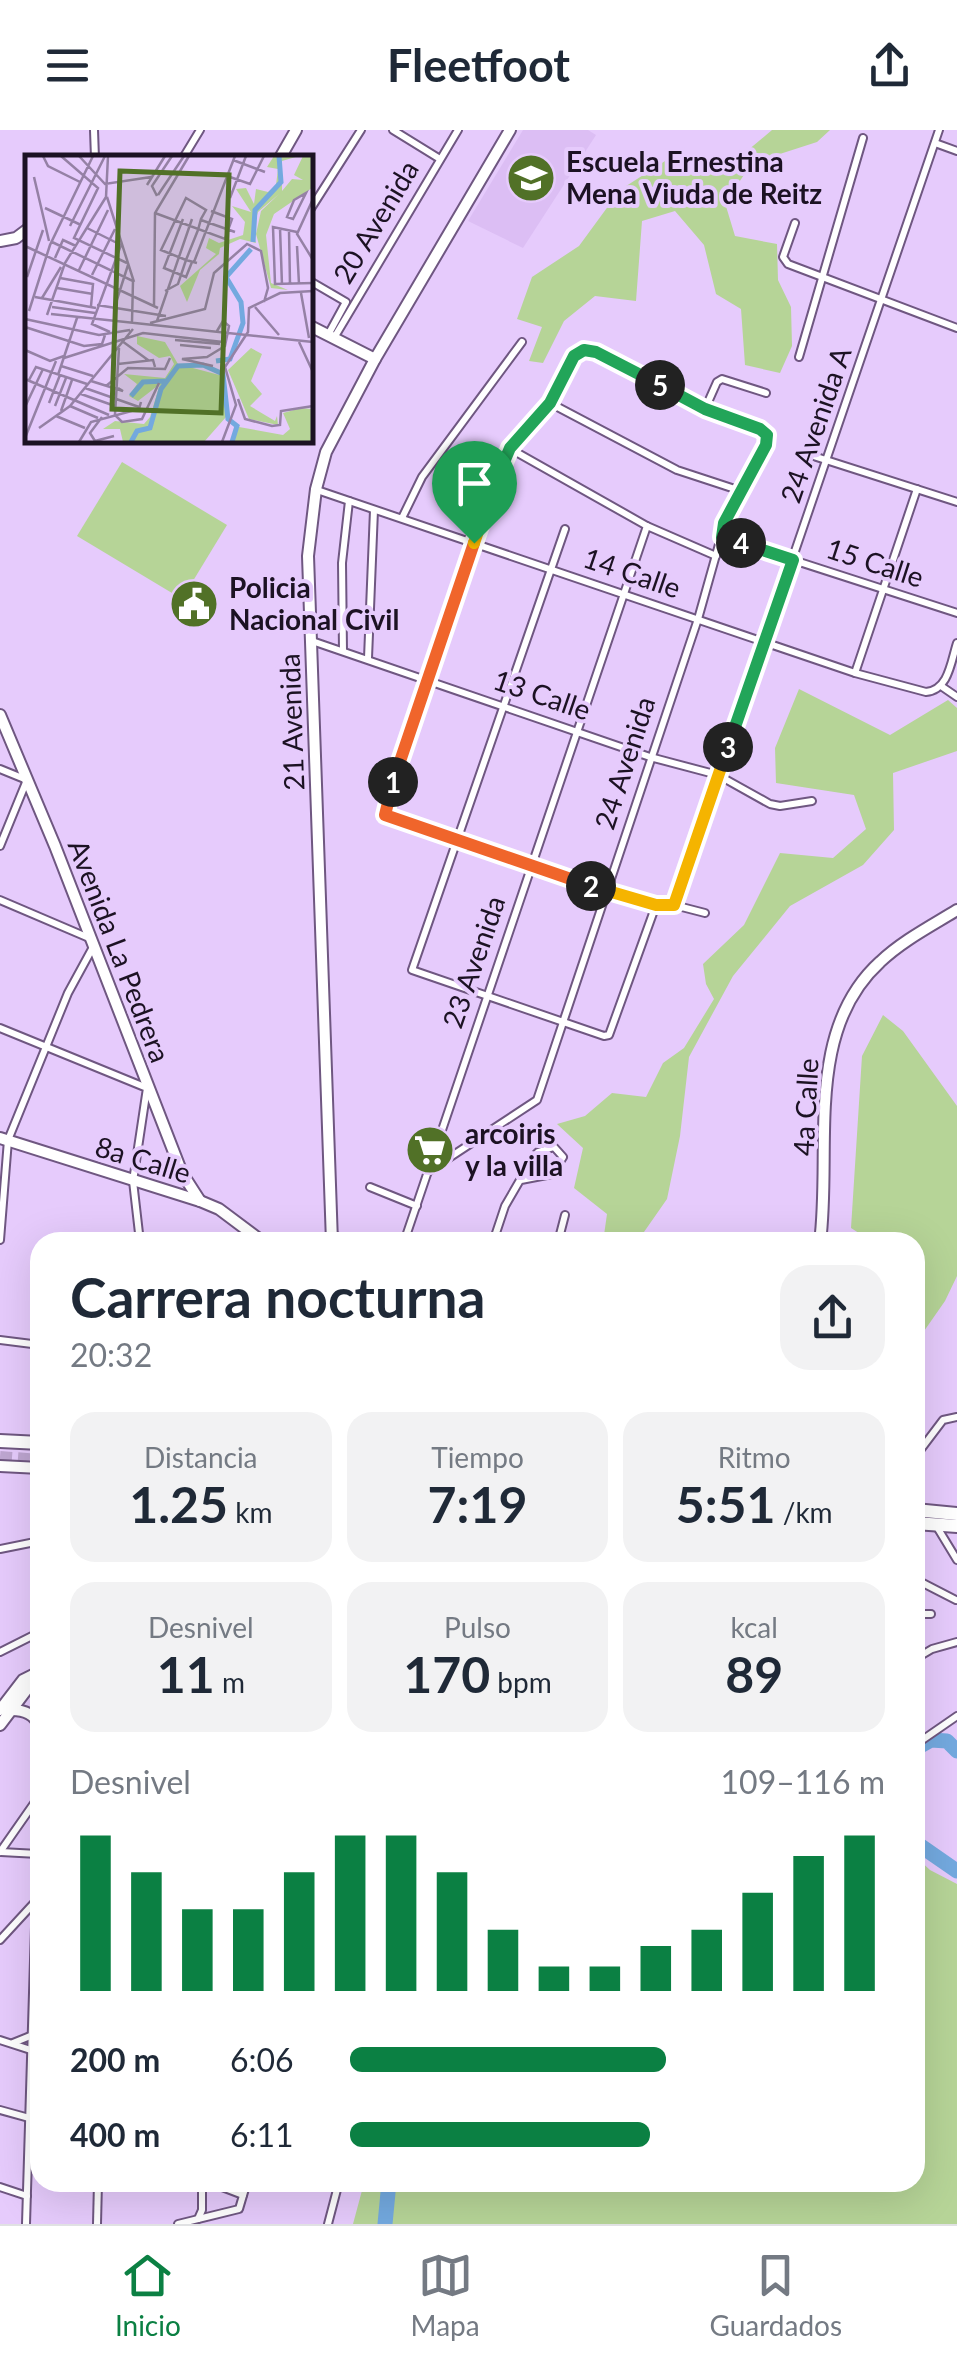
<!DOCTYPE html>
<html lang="es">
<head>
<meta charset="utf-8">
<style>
  :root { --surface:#fff; --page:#f2f2f3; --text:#1f2937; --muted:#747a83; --line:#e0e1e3; --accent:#0b8043 }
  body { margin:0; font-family:Lato,sans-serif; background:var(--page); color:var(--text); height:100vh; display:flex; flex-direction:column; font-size:38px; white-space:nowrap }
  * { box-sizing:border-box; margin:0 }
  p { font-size:32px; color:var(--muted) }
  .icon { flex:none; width:55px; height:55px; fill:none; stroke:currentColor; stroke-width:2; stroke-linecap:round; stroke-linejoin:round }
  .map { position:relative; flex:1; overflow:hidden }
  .drawer { position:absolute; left:30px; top:1102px; width:895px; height:960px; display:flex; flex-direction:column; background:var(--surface); border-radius:30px; box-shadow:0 10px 40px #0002 }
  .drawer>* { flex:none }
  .pin { position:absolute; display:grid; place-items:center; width:85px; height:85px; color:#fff; margin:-102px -42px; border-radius:50% 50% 50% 0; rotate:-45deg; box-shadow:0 0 10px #0007 }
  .pin .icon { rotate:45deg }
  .km { position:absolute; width:50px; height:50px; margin:-25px; border-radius:50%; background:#222; color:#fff; font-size:28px; line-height:50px; text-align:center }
  .round { display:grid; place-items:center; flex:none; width:105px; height:105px; border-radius:30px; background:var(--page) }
  .headline { display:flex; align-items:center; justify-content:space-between; height:170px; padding:0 40px }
  h1 { font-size:55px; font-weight:700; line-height:75px }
  .figures { display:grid; grid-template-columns:repeat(3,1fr); gap:15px; height:170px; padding:10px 40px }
  .figures div { display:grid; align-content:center; border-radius:25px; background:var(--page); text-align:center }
  .figures b { font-size:50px; font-weight:700 }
  .figures small { font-size:28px; font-weight:400 }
  .figures p { font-size:28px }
  .chart { height:280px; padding:20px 40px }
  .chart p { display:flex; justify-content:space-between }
  .chart svg { width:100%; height:180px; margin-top:10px; stroke:var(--accent); stroke-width:6 }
  ul { padding:0 40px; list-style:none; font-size:32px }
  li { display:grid; grid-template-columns:160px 120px 1fr; align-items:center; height:75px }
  li i { height:25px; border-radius:12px; background:var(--accent) }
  header { display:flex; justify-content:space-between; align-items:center; height:130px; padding:0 40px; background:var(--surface); font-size:45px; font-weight:700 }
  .tab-bar { display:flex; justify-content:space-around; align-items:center; height:140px; border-top:2px solid var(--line); background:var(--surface); font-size:28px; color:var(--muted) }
  .tab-bar a { display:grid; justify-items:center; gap:5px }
  .tab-bar .selected { color:var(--accent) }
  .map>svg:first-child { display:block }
</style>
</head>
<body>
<header><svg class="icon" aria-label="menu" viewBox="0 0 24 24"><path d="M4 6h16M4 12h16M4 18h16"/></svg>Fleetfoot<svg class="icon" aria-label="share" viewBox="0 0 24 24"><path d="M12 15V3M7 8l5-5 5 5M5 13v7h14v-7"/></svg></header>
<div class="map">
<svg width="957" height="2094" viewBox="0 0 957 2094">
  <rect width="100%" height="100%" fill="#e6cbfc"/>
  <path fill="#dcbef4" d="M523 0H588L596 5 523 118 468 91Z"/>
  <g fill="#b6d497">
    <path d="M772 0H830L817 12 752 33 725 73 735 106 777 114 778 150 791 177 792 216 780 243 745 235 741 179 716 164 704 115 675 81 642 91 636 171 595 166 564 191 543 233 529 231 542 197 517 189 532 147 579 116 620 60 665 31H735Z"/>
    <path d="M122 332 227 395 182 469 77 406Z"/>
    <path d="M799 559 890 605 948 570 957 578V621L893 643 894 700 863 735 790 776 733 846 689 927 680 1006 667 1069 637 1112H603L607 1084 574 1058 583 1018 557 994 585 986 612 963 646 967 663 933 684 918 714 869 706 854 703 834 744 795 780 723 833 728 866 699 854 665 776 653 775 618Z"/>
    <path d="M883 885 903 901 957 976V1146L945 1171 915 1214V1112H873L851 1098 862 926Z"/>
    <path d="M915 1726 930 1740 957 1754V2094H353L364 2053 915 2052Z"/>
  </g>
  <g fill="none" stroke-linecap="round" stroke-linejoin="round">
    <g stroke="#73a9df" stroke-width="15">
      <path d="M915 1619 931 1610 947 1611 957 1621"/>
      <path d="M915 1712 957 1741"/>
      <path d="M385 2094 389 2052"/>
    </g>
    <path stroke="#bea6d1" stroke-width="12" stroke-dasharray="12 6" stroke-linecap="butt" d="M0 1327 40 1330"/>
    <g stroke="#6f5781" stroke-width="10">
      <g id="street">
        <path d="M94 0 95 28"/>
        <path d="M393 0 440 29"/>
        <path d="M935 13 957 21"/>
        <path d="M183 28 200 0"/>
        <path d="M310 80 361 0"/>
        <path d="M795 93 783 127 788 134 957 198"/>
        <path d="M310 151 346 172 328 205"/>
        <path d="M334 208 458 0"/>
        <path d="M799 227 863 8"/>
        <path d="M550 273 677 340 741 361"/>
        <path d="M705 279 717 252 722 249 766 263"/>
        <path d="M509 318 647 396 716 426"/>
        <path d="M804 323 957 372"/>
        <path d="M317 360 855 543 926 562C949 560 951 531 957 513"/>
        <path d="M402 388 422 347 522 212"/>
        <path d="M565 399 412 840 604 906 609 905 656 775"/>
        <path d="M722 407 957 483"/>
        <path d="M312 511 650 627 718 645 770 674 780 676 812 671"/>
        <path d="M343 521 342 433 349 371"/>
        <path d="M368 528 374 380"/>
        <path d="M855 543 917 359"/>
        <path d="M941 556 957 567"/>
        <path d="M0 639 27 650 0 716"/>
        <path d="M0 770 89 808"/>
        <path d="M674 775 939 0"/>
        <path d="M0 898 147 958 133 1051 140 1112"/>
        <path d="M429 1041 537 970 698 489 725 393 766 315 767 305 760 299 705 279 596 222 584 220 574 226 550 273 509 318 500 338 384 683 606 761 656 775H674L705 783"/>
        <path d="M370 1057 417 1076"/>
        <path d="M332 1105 357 1112"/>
        <path d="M718 1108 719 1112"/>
        <path d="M0 1110 8 1010 68 863 92 819"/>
        <path d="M404 1112 647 396"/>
        <path d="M493 1112 505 1076 534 1026 538 1022 554 1017 563 1027 552 1044 521 1050"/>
        <path d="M558 1112 565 1085"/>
        <path d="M0 1210 40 1215"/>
        <path d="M915 1327 943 1290 957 1287"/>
        <path d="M937 1397 957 1430"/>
        <path d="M0 1419 40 1411"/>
        <path d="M915 1449 956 1470"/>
        <path d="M915 1484H931"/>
        <path d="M0 1522 40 1502"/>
        <path d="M915 1529 932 1519 957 1512"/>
        <path d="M915 1615 957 1586"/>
        <path d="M0 1722 37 1669"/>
        <path d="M1 1722 38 1724"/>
        <path d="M0 1810 35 1772"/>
        <path d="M0 1910 40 1923"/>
        <path d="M13 1913 40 1902"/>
        <path d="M0 1980 40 1991"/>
        <path d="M209 2052 243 2065"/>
        <path d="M0 2057 27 2066"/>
        <path d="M198 2089 202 2080V2052"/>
        <path d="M26 2094 40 1632"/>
        <path d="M97 2094 98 2052"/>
        <path d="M178 2094 239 2079 247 2052"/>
        <path d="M328 2094 339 2052"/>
      </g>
    </g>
    <g stroke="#6f5781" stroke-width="14">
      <g id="secondary">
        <path d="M280 28 296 0"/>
        <path d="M0 111 16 108 28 99"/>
        <path d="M310 196 375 229"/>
        <path d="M0 585 55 716 182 1043 200 1071"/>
        <path d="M0 1008 200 1071 219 1079 263 1112"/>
        <path d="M332 1112 308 426 316 359 326 322 375 229 510 0"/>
        <path d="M820 1112C832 1021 803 902 880 832 902 811 931 796 957 780"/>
        <path d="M0 1336 40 1338"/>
        <path d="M0 1580 23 1550 33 1545"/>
        <path d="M12 1580C25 1580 34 1584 40 1596"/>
        <path d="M0 1595 31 1554 40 1534"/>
      </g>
    </g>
    <g stroke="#6f5781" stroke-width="16">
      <g id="highway">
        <path d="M0 1311 40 1313"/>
        <path d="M915 1380 957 1384"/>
        <path d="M915 1393 957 1396"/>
      </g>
    </g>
    <use href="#street" stroke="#fff" stroke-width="6"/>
    <use href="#secondary" stroke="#fff" stroke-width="10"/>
    <use href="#highway" stroke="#fff" stroke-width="12"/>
  </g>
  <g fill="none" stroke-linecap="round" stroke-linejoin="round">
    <g stroke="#fff" stroke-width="20">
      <path id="split-1" d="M393 652 474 413"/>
    </g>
    <g stroke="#fff" stroke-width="20">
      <path id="split-2" d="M393 652 385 685 591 756"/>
    </g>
    <g stroke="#fff" stroke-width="20">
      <path id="split-3" d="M591 756 656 775H674L728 617"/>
    </g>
    <g stroke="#fff" stroke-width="20">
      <path id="split-4" d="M728 617 793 430 741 413"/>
    </g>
    <g stroke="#fff" stroke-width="20">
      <path id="split-5" d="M660 255 705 279 760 299 767 305 766 315 724 393 722 407 741 413"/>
    </g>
    <g stroke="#fff" stroke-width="20">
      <path id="split-6" d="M493 358 510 318 550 273 574 226 584 220 596 222 660 255"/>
    </g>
    <g stroke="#fff" stroke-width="20">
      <path id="split-7" d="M474 413 493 358"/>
    </g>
    <use href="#split-1" stroke="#f0652b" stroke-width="12"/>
    <use href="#split-2" stroke="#f0652b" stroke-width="12"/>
    <use href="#split-3" stroke="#f5b400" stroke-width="12"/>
    <use href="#split-4" stroke="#22a559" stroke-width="12"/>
    <use href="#split-5" stroke="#22a559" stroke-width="12"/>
    <use href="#split-6" stroke="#22a559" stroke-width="12"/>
    <use href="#split-7" stroke="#f5b400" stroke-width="12"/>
  </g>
  <defs>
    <g id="school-disc" transform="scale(2.5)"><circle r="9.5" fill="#517127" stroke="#e6cbfc"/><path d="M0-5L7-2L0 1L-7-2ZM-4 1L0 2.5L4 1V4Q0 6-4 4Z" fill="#fff"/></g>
    <g id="civic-disc" transform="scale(2.5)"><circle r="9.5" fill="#517127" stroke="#e6cbfc"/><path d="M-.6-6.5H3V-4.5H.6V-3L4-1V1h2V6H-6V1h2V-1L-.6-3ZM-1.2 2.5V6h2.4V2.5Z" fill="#fff"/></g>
    <g id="supermarket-disc" transform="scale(2.5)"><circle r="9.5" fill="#517127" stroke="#e6cbfc"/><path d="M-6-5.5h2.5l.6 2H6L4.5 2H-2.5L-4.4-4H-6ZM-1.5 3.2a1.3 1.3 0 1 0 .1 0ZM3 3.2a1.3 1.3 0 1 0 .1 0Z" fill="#fff"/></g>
  </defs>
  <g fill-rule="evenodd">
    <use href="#school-disc" x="531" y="48"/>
    <use href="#civic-disc" x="194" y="474"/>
    <use href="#supermarket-disc" x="430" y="1020"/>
  </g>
  <g text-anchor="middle" stroke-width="8" stroke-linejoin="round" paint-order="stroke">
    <g font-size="28" font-weight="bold" fill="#1c1223" stroke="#e6cbfc" text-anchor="start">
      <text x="566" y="42">Escuela Ernestina<tspan x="566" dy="32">Mena Viuda de Reitz</tspan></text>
      <text x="229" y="468">Policia<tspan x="229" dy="32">Nacional Civil</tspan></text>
      <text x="465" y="1014">arcoiris<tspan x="465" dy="32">y la villa</tspan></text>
    </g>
    <g font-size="28" fill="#1c1223" stroke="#e6cbfc">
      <text transform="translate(376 92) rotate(-59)" y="10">20 Avenida</text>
      <text transform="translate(816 295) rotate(-71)" y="10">24 Avenida A</text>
      <text transform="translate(875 433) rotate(18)" y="10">15 Calle</text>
      <text transform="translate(632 443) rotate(19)" y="10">14 Calle</text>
      <text transform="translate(542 565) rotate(19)" y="10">13 Calle</text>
      <text transform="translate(292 592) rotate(-92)" y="10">21 Avenida</text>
      <text transform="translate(625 633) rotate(-72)" y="10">24 Avenida</text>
      <text transform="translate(119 821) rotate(69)" y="10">Avenida La Pedrera</text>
      <text transform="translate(474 832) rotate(-71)" y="10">23 Avenida</text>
      <text transform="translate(806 977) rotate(-87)" y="10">4a Calle</text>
      <text transform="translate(143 1030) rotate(17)" y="10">8a Calle</text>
    </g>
  </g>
  <g transform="translate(25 25)">
    <rect width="288" height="288" fill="#e6cbfc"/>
    <path d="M249 1H274L257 6V36L267 24 278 25 269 20 278 1H287V33L249 59 241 80 246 128 263 135 246 133 231 79 236 56 254 39 233 57 227 76 231 88 215 84 195 93 194 99 175 115 162 147 155 131 191 99 181 93 184 83 194 88 218 80 220 67 207 51 226 57 211 34 221 33 229 49 231 34 243 37 251 30 253 14 242 12ZM112 181 140 187 153 209 198 221 201 262 179 287H98L95 274H78L90 266 119 269 125 262 135 229 113 246 104 241 112 229 99 219 140 223 149 209 145 201 134 203 112 189ZM226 193 237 199 226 226 237 239 225 251 250 266 252 261 253 270 224 264 203 215ZM276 253 287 254V287H208L214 272 258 280 265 274 258 258Z" fill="#b6d497"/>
    <path fill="none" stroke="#73a9df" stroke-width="5" d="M228 87 230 55 256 27 254 1M191 206 205 204 218 168 216 147 201 122 226 94M106 241 118 227 141 226M106 287 112 276 125 273 136 234 153 211 178 210 198 219 203 264 212 271 207 287"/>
    <path fill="none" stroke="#9581a5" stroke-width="2.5" d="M18 1 23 11 55 27M36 1 73 33 49 83 102 108M54 1 80 29 126 22M208 5 240 17M202 21 225 29 239 1M9 22 24 86M122 30 140 1M281 38 268 64 262 62 269 45ZM133 40 159 1M132 41 127 31 147 1M82 42 109 127M205 43 221 1M288 44 272 79 288 105M20 53 56 70M130 58 200 84 207 64 186 56M158 64 139 113 161 122 167 107M176 65 210 77M45 71 80 1M62 73 96 90 67 169 85 177M255 73 257 130M264 75 265 129M272 77 248 72 250 129 288 128M27 87 108 126 107 167M0 91 133 153M272 91 274 129M30 103 38 85 51 91M169 107 210 1M54 115 83 55M67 120 90 74M2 122 18 75M35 123 68 129 66 151M32 133 68 139M140 136 153 129 161 105 173 75 176 64 181 55 161 43 136 95 161 105 172 108M276 138 284 183M10 142 71 153M17 143 36 112M72 150 141 161M129 150 130 58 164 1M27 152 70 158M230 152 254 180M89 154 103 110M4 156 25 90 68 1M26 159 288 187M22 160 40 108 81 42 83 1M0 164 74 180 105 175M132 166 167 64M125 168 180 154 189 118 222 89 236 96 243 133 239 147M0 172 59 191 77 189 80 180M150 185 195 189M97 186 123 205M274 187 287 215M155 190 186 193M0 195 25 206 39 201M39 203 118 178 198 187M93 209 128 205 130 212M36 211 68 221M188 211 157 204 182 202 200 191 204 171 198 166 192 176M33 220 52 163M0 224 84 260M4 225 11 212 62 229M66 226 98 236 93 233M81 231 103 213 140 214 145 203M60 233 114 252M56 239 90 251M213 244 220 264 247 271 255 270 256 256 288 251M24 248 35 220M30 251 41 223M45 251 73 263M0 252 18 214M36 256 47 225M89 259 97 267 117 264 134 228M90 259 94 193M31 261 60 273M77 262 65 278 70 286 89 281M14 273 45 251 108 174M0 283 31 206M54 287 66 267 114 254 116 247M197 287 211 250 200 212 223 177 224 153 255 138 288 136"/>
    <path fill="#517127" fill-opacity="0.15" stroke="#517127" stroke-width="5" d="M95 16 204 20 196 258 87 254Z"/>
    <rect width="288" height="288" fill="none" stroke="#1c1223" stroke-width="5"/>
  </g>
</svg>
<div class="pin" style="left:474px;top:413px;background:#1e9e55"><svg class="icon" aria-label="arrive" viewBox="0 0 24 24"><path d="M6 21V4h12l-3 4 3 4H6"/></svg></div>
<b class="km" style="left:393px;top:652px">1</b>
<b class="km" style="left:591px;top:756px">2</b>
<b class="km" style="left:728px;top:617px">3</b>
<b class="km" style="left:741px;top:413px">4</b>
<b class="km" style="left:660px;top:255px">5</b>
<section class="drawer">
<div class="headline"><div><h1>Carrera nocturna</h1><p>20:32</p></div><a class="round"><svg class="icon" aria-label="share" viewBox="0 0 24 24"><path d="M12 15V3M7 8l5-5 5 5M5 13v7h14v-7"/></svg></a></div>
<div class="figures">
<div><p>Distancia</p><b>1.25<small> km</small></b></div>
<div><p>Tiempo</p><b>7:19</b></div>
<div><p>Ritmo</p><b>5:51<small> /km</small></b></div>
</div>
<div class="figures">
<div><p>Desnivel</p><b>11<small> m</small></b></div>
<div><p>Pulso</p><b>170<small> bpm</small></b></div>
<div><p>kcal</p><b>89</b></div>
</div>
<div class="chart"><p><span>Desnivel</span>109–116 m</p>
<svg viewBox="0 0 160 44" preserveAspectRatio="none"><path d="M5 44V6M15 44V15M25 44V24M35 44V24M45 44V15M55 44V6M65 44V6M75 44V15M85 44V29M95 44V38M105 44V38M115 44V33M125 44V29M135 44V20M145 44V11M155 44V6"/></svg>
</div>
<ul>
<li><b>200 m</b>6:06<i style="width:59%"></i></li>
<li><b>400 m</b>6:11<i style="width:56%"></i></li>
</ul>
</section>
</div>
<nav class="tab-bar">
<a class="selected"><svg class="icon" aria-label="home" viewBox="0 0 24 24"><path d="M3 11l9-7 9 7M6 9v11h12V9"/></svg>Inicio</a>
<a><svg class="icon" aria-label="map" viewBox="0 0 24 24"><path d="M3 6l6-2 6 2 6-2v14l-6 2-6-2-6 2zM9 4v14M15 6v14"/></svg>Mapa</a>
<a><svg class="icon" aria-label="saved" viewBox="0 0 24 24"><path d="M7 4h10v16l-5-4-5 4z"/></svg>Guardados</a>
</nav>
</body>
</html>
